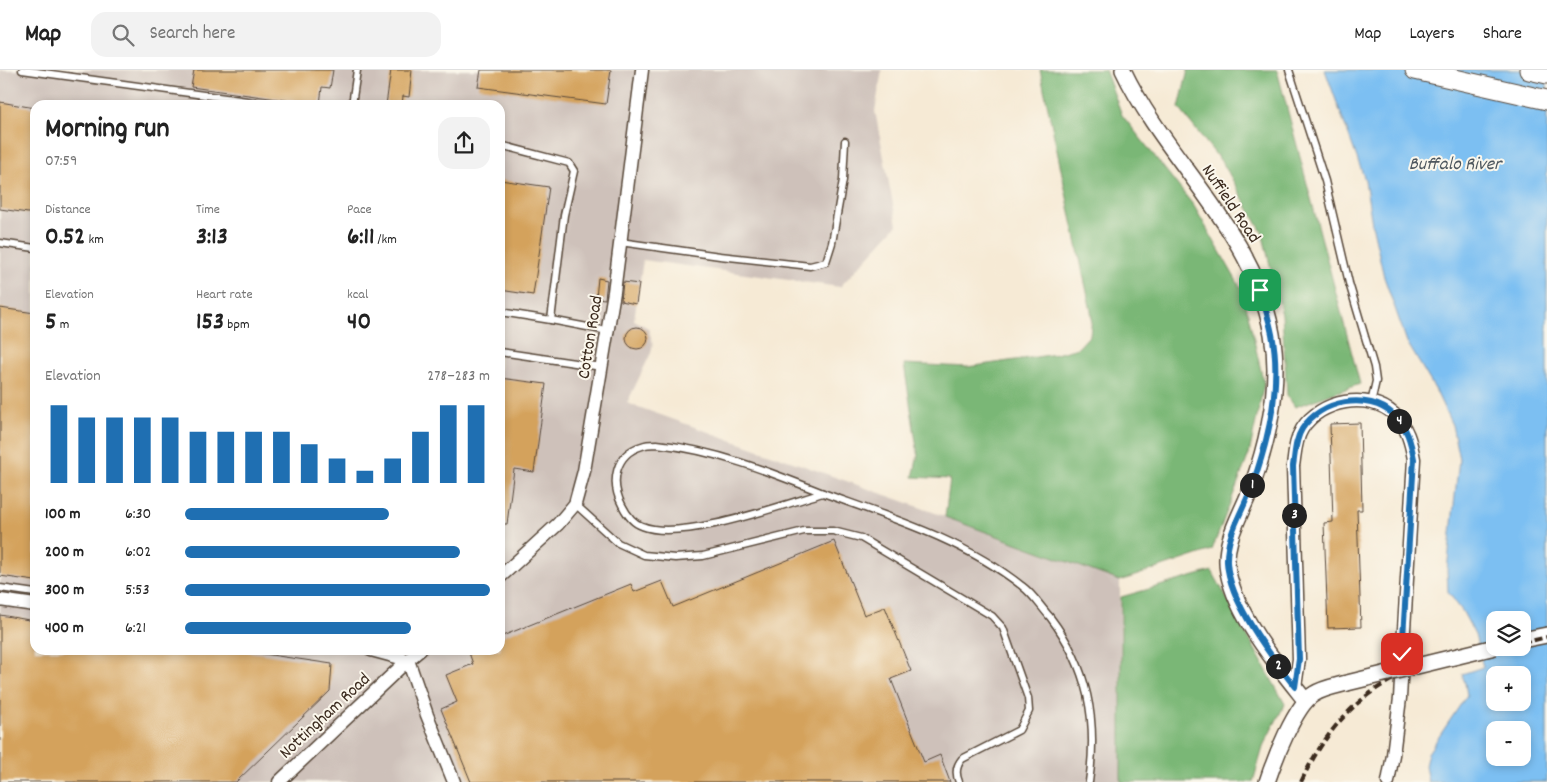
<!DOCTYPE html>
<html lang="en">
<head>
<meta charset="utf-8">
<style>
  :root { --surface:#fff; --page:#f2f2f2; --text:#222; --muted:#767676; --line:#e0e0e0; --accent:#1f6fb2 }
  body { margin:0; font-family:Dekko,sans-serif; background:var(--page); color:var(--text); height:100vh; display:flex; flex-direction:column; font-size:19px; white-space:nowrap }
  * { box-sizing:border-box; margin:0 }
  p { font-size:16px; color:var(--muted) }
  .icon { flex:none; width:28px; height:28px; fill:none; stroke:currentColor; stroke-width:2; stroke-linecap:round; stroke-linejoin:round }
  .map { position:relative; flex:1; overflow:hidden }
  .details { position:absolute; left:30px; top:30px; width:475px; height:555px; display:flex; flex-direction:column; background:var(--surface); border-radius:15px; box-shadow:0 2px 8px #0003 }
  .details>* { flex:none }
  .buttons { position:absolute; left:1486px; top:541px; display:grid; gap:10px }
  .buttons a { display:grid; place-items:center; width:45px; height:45px; border-radius:10px; background:var(--surface); box-shadow:0 2px 8px #0003; font-size:25px }
  .pin { position:absolute; display:grid; place-items:center; width:42px; height:42px; color:#fff; margin:-21px; border-radius:10px; box-shadow:0 2px 8px #0006 }
  .km { position:absolute; width:25px; height:25px; margin:-12px; border-radius:50%; background:#222; color:#fff; font-size:14px; line-height:25px; text-align:center }
  .round { display:grid; place-items:center; flex:none; width:52px; height:52px; border-radius:15px; background:var(--page) }
  .summary { display:flex; align-items:center; justify-content:space-between; height:85px; padding:0 15px }
  h1 { font-size:28px; font-weight:700; line-height:38px }
  .figures { display:grid; grid-template-columns:repeat(3,1fr); gap:8px; height:85px; padding:5px 15px }
  .figures div { display:grid; align-content:center }
  .figures b { font-size:25px; font-weight:700 }
  .figures small { font-size:14px; font-weight:400 }
  .figures p { font-size:14px }
  .chart { height:140px; padding:10px 15px }
  .chart p { display:flex; justify-content:space-between }
  .chart svg { width:100%; height:90px; margin-top:5px; stroke:var(--accent); stroke-width:6 }
  ul { padding:0 15px; list-style:none; font-size:16px }
  li { display:grid; grid-template-columns:80px 60px 1fr; align-items:center; height:38px }
  li i { height:12px; border-radius:6px; background:var(--accent) }
  header { display:flex; align-items:center; gap:30px; box-sizing:border-box; height:70px; padding:0 25px; background:var(--surface); border-bottom:1px solid var(--line) }
  header strong { font-size:24px }
  nav { display:flex; gap:28px; margin-inline-start:auto; font-size:18px }
  .search { width:350px; height:45px; background:var(--page); display:flex; align-items:center; gap:12px; box-sizing:border-box; padding:0 18px; border-radius:15px; color:var(--muted); font-size:19px }
  .map>svg:first-child { display:block }
</style>
</head>
<body>
<header>
<strong>Map</strong>
<div class="search"><svg class="icon" aria-label="search" viewBox="0 0 24 24"><circle cx="10" cy="10" r="6"/><path d="M15 15l6 6"/></svg>Search here</div>
<nav><a>Map</a><a>Layers</a><a>Share</a></nav>
</header>
<div class="map">
<svg width="1547" height="712" viewBox="0 0 1547 712">
  <rect width="100%" height="100%" fill="#fbf7ec"/>
  <filter id="ink" filterUnits="userSpaceOnUse"><feTurbulence type="fractalNoise" baseFrequency=".02" numOctaves="2"/><feDisplacementMap in="SourceGraphic" scale="10" xChannelSelector="R" yChannelSelector="G"/><feConvolveMatrix kernelMatrix="1 2 1 2 8 2 1 2 1" color-interpolation-filters="sRGB"/></filter>
  <filter id="wash" filterUnits="userSpaceOnUse"><feTurbulence type="fractalNoise" baseFrequency=".0096" numOctaves="4" result="noise"/><feDisplacementMap in="SourceGraphic" scale="20" xChannelSelector="R" yChannelSelector="G"/><feGaussianBlur stdDeviation="1.12" result="paint"/><feColorMatrix in="noise" values="0 0 0 0 0 0 0 0 0 0 0 0 0 0 0 0 0 1.4 0 .05"/><feComposite in="paint" operator="in"/></filter>
  <g filter="url(#wash)">
    <rect width="100%" height="100%" fill="#f6ead5"/>
    <path fill="#cec1ba" fill-rule="evenodd" d="M0 0H882L875 41 897 155 840 217 643 190 634 250 648 258 653 273 651 283 627 333 908 433 1120 511 1121 712H0ZM35 35H500V580H35Z"/>
    <g fill="#7ab776" stroke="#5a704a">
      <path d="M1040 0H1105L1122 45 1194 136 1243 222 1264 314 1249 384 1212 480 1120 511 945 447 950 409 913 407 918 385 904 294 968 297 1056 284 1078 278 1090 265 1092 246Z"/>
      <path d="M1188 0H1277L1360 314 1295 337 1287 325 1282 245 1262 162 1224 95 1179 38Z"/>
      <path d="M1212 501 1285 634 1264 674 1253 712H1121V527Z"/>
    </g>
    <path fill="#7bbff2" stroke="#5b7488" fill-rule="evenodd" d="M1325 0H1547V712H1428L1425 696 1428 683 1467 625 1465 613 1462 604 1483 597 1475 565 1463 542 1448 522 1447 500 1459 389 1452 355 1435 319 1407 272 1384 207 1372 154 1365 110ZM1495 550H1522V578H1495ZM1495 605H1522V632H1495ZM1495 660H1522V688H1495Z"/>
    <g id="blocks">
      <g fill="#d4a25b">
        <path d="M194 0H333L330 18 322 17 320 35 191 17Z"/>
        <path d="M391 0H412L409 27 403 26 402 35H386Z"/>
        <path d="M481 0H611L606 34 478 17Z"/>
        <path d="M0 32 35 38V144L0 139Z"/>
        <path d="M500 110 549 117 533 225 500 220Z"/>
        <path d="M598 208 607 210 605 229 596 228Z"/>
        <path d="M623 212 639 214 636 234 621 231Z"/>
        <path d="M0 238 35 243V511L0 506Z"/>
        <circle cx="637" cy="268" r="11"/>
        <path d="M500 308 546 314 534 402 514 399 507 454H500Z"/>
        <path d="M1360 353 1362 440H1357L1361 557 1328 558 1324 453 1333 452 1330 354Z"/>
        <path d="M834 471 864 545 885 537 911 601 891 609 924 692 940 685 950 712H471L441 639 457 632 446 605 473 594 468 580H500V567L631 514 634 522 662 511 673 537Z"/>
        <path d="M0 545 35 551V580H237L332 594 330 621 236 712H0Z"/>
      </g>
    </g>
  </g>
  <g filter="url(#ink)">
    <use href="#blocks" fill-opacity="0" stroke="#574739" stroke-width="1"/>
    <g fill="none" stroke-linecap="round" stroke-linejoin="round">
      <g stroke="#574739" stroke-width="9">
        <g id="service">
          <path d="M22 0 276 35"/>
          <path d="M1289 0 1325 111 1349 213 1374 297 1376 311 1371 333"/>
          <path d="M352 35 357 0"/>
          <path d="M500 75 569 93 574 101 564 145 551 250"/>
          <path d="M620 172 720 186 810 196 826 192 832 173 843 110 845 71"/>
          <path d="M0 173 35 178"/>
          <path d="M500 242 551 250 608 261"/>
          <path d="M500 282 602 297"/>
          <path d="M657 374C715 380 770 402 823 423 782 435 681 472 642 456 632 453 626 443 622 435 610 412 615 384 642 376 646 374 652 374 657 374Z"/>
          <path d="M823 423C892 448 964 470 1022 516 1033 524 1041 537 1050 547 1088 597 1098 650 1089 712"/>
          <path d="M575 434 618 473 644 485 675 488 703 486 804 461H833L861 468 992 546 1003 558 1028 628 1029 641 1019 660 962 689C956 696 955 703 959 712"/>
          <path d="M0 518 35 523"/>
        </g>
      </g>
      <g stroke="#574739" stroke-width="15">
        <g id="minor">
          <path d="M500 507 558 454 575 434 584 401 614 222 642 0"/>
          <path d="M0 530 35 535"/>
          <path d="M371 580 408 590 420 580"/>
          <path d="M1295 617 1299 589 1293 396C1295 384 1295 370 1302 359 1320 330 1368 321 1394 344 1407 356 1411 373 1414 389L1400 628 1393 685 1388 712"/>
          <path d="M279 712 408 590 427 645 454 712"/>
        </g>
      </g>
      <g stroke="#574739" stroke-width="18">
        <g id="tertiary">
          <path d="M1123 0C1167 93 1253 158 1272 264 1281 315 1269 368 1252 416 1242 444 1222 471 1228 502 1237 547 1277 595 1305 630"/>
          <path d="M1522 570 1547 565"/>
          <path d="M1267 712C1274 691 1295 635 1314 624 1323 618 1336 616 1347 613"/>
        </g>
      </g>
      <g stroke="#574739" stroke-width="21">
        <g id="primary">
          <path d="M1415 0 1547 30"/>
          <path d="M1529 0 1547 4"/>
        </g>
      </g>
      <use href="#service" stroke="#fff" stroke-width="6"/>
      <use href="#minor" stroke="#fff" stroke-width="12"/>
      <use href="#tertiary" stroke="#fff" stroke-width="15"/>
      <use href="#primary" stroke="#fff" stroke-width="19"/>
      <g stroke="#3b2a1e" stroke-width="4" stroke-dasharray="8 4" stroke-linecap="butt">
        <path d="M1522 573 1547 567"/>
        <path d="M1301 712C1323 665 1355 625 1404 604 1435 591 1471 585 1504 578"/>
      </g>
      <g stroke="#574739" stroke-width="18" stroke-linecap="butt">
        <path id="tertiary-bridge" d="M1347 613 1495 577"/>
      </g>
      <use href="#tertiary-bridge" stroke="#fff" stroke-width="15"/>
    </g>
  </g>
  <g fill="none" stroke-linecap="round" stroke-linejoin="round" filter="url(#ink)">
    <g stroke="#fff" stroke-width="10">
      <path id="route" d="M1260 220C1264 234 1269 249 1272 264 1282 315 1269 369 1252 416 1243 441 1226 465 1227 492 1229 532 1271 586 1295 617L1299 589 1293 396C1295 384 1295 370 1302 359 1320 330 1368 321 1394 345 1407 356 1411 373 1414 389L1402 584"/>
    </g>
    <use href="#route" stroke="#1f6fb2" stroke-width="6"/>
  </g>
  <g text-anchor="middle" stroke-width="4" stroke-linejoin="round" paint-order="stroke">
    <g font-size="18" fill="#3b2a1e" stroke="#fbf7ec">
      <text transform="translate(1232 133) rotate(56)" y="6">Nuffield Road</text>
      <text transform="translate(589 267) rotate(-81)" y="6">Cotton Road</text>
      <text transform="translate(324 645) rotate(-43)" y="6">Nottingham Road</text>
    </g>
    <g font-size="19" font-style="italic" fill="#4e575e" stroke="#fbf7ec">
      <text x="1455" y="99">Buffalo River</text>
    </g>
  </g>
</svg>
<div class="buttons">
<a><svg class="icon" aria-label="layers" viewBox="0 0 24 24"><path d="M12 4l9 5-9 5-9-5zM3 14l9 5 9-5"/></svg></a>
<a>+</a>
<a>−</a>
</div>
<div class="pin" style="left:1260px;top:220px;background:#1e9e55"><svg class="icon" aria-label="arrive" viewBox="0 0 24 24"><path d="M6 21V4h12l-3 4 3 4H6"/></svg></div>
<div class="pin" style="left:1402px;top:584px;background:#d93025"><svg class="icon" aria-label="check" viewBox="0 0 24 24"><path d="M5 12l5 5 9-10"/></svg></div>
<b class="km" style="left:1252px;top:415px">1</b>
<b class="km" style="left:1278px;top:596px">2</b>
<b class="km" style="left:1294px;top:445px">3</b>
<b class="km" style="left:1399px;top:351px">4</b>
<section class="details">
<div class="summary"><div><h1>Morning run</h1><p>07:59</p></div><a class="round"><svg class="icon" aria-label="share" viewBox="0 0 24 24"><path d="M12 15V3M7 8l5-5 5 5M5 13v7h14v-7"/></svg></a></div>
<div class="figures">
<div><p>Distance</p><b>0.52<small> km</small></b></div>
<div><p>Time</p><b>3:13</b></div>
<div><p>Pace</p><b>6:11<small> /km</small></b></div>
</div>
<div class="figures">
<div><p>Elevation</p><b>5<small> m</small></b></div>
<div><p>Heart rate</p><b>153<small> bpm</small></b></div>
<div><p>kcal</p><b>40</b></div>
</div>
<div class="chart"><p><span>Elevation</span>278–283 m</p>
<svg viewBox="0 0 160 44" preserveAspectRatio="none"><path d="M5 44V6M15 44V12M25 44V12M35 44V12M45 44V12M55 44V19M65 44V19M75 44V19M85 44V19M95 44V25M105 44V32M115 44V38M125 44V32M135 44V19M145 44V6M155 44V6"/></svg>
</div>
<ul>
<li><b>100 m</b>6:30<i style="width:67%"></i></li>
<li><b>200 m</b>6:02<i style="width:90%"></i></li>
<li><b>300 m</b>5:53<i style="width:100%"></i></li>
<li><b>400 m</b>6:21<i style="width:74%"></i></li>
</ul>
</section>
</div>
</body>
</html>
